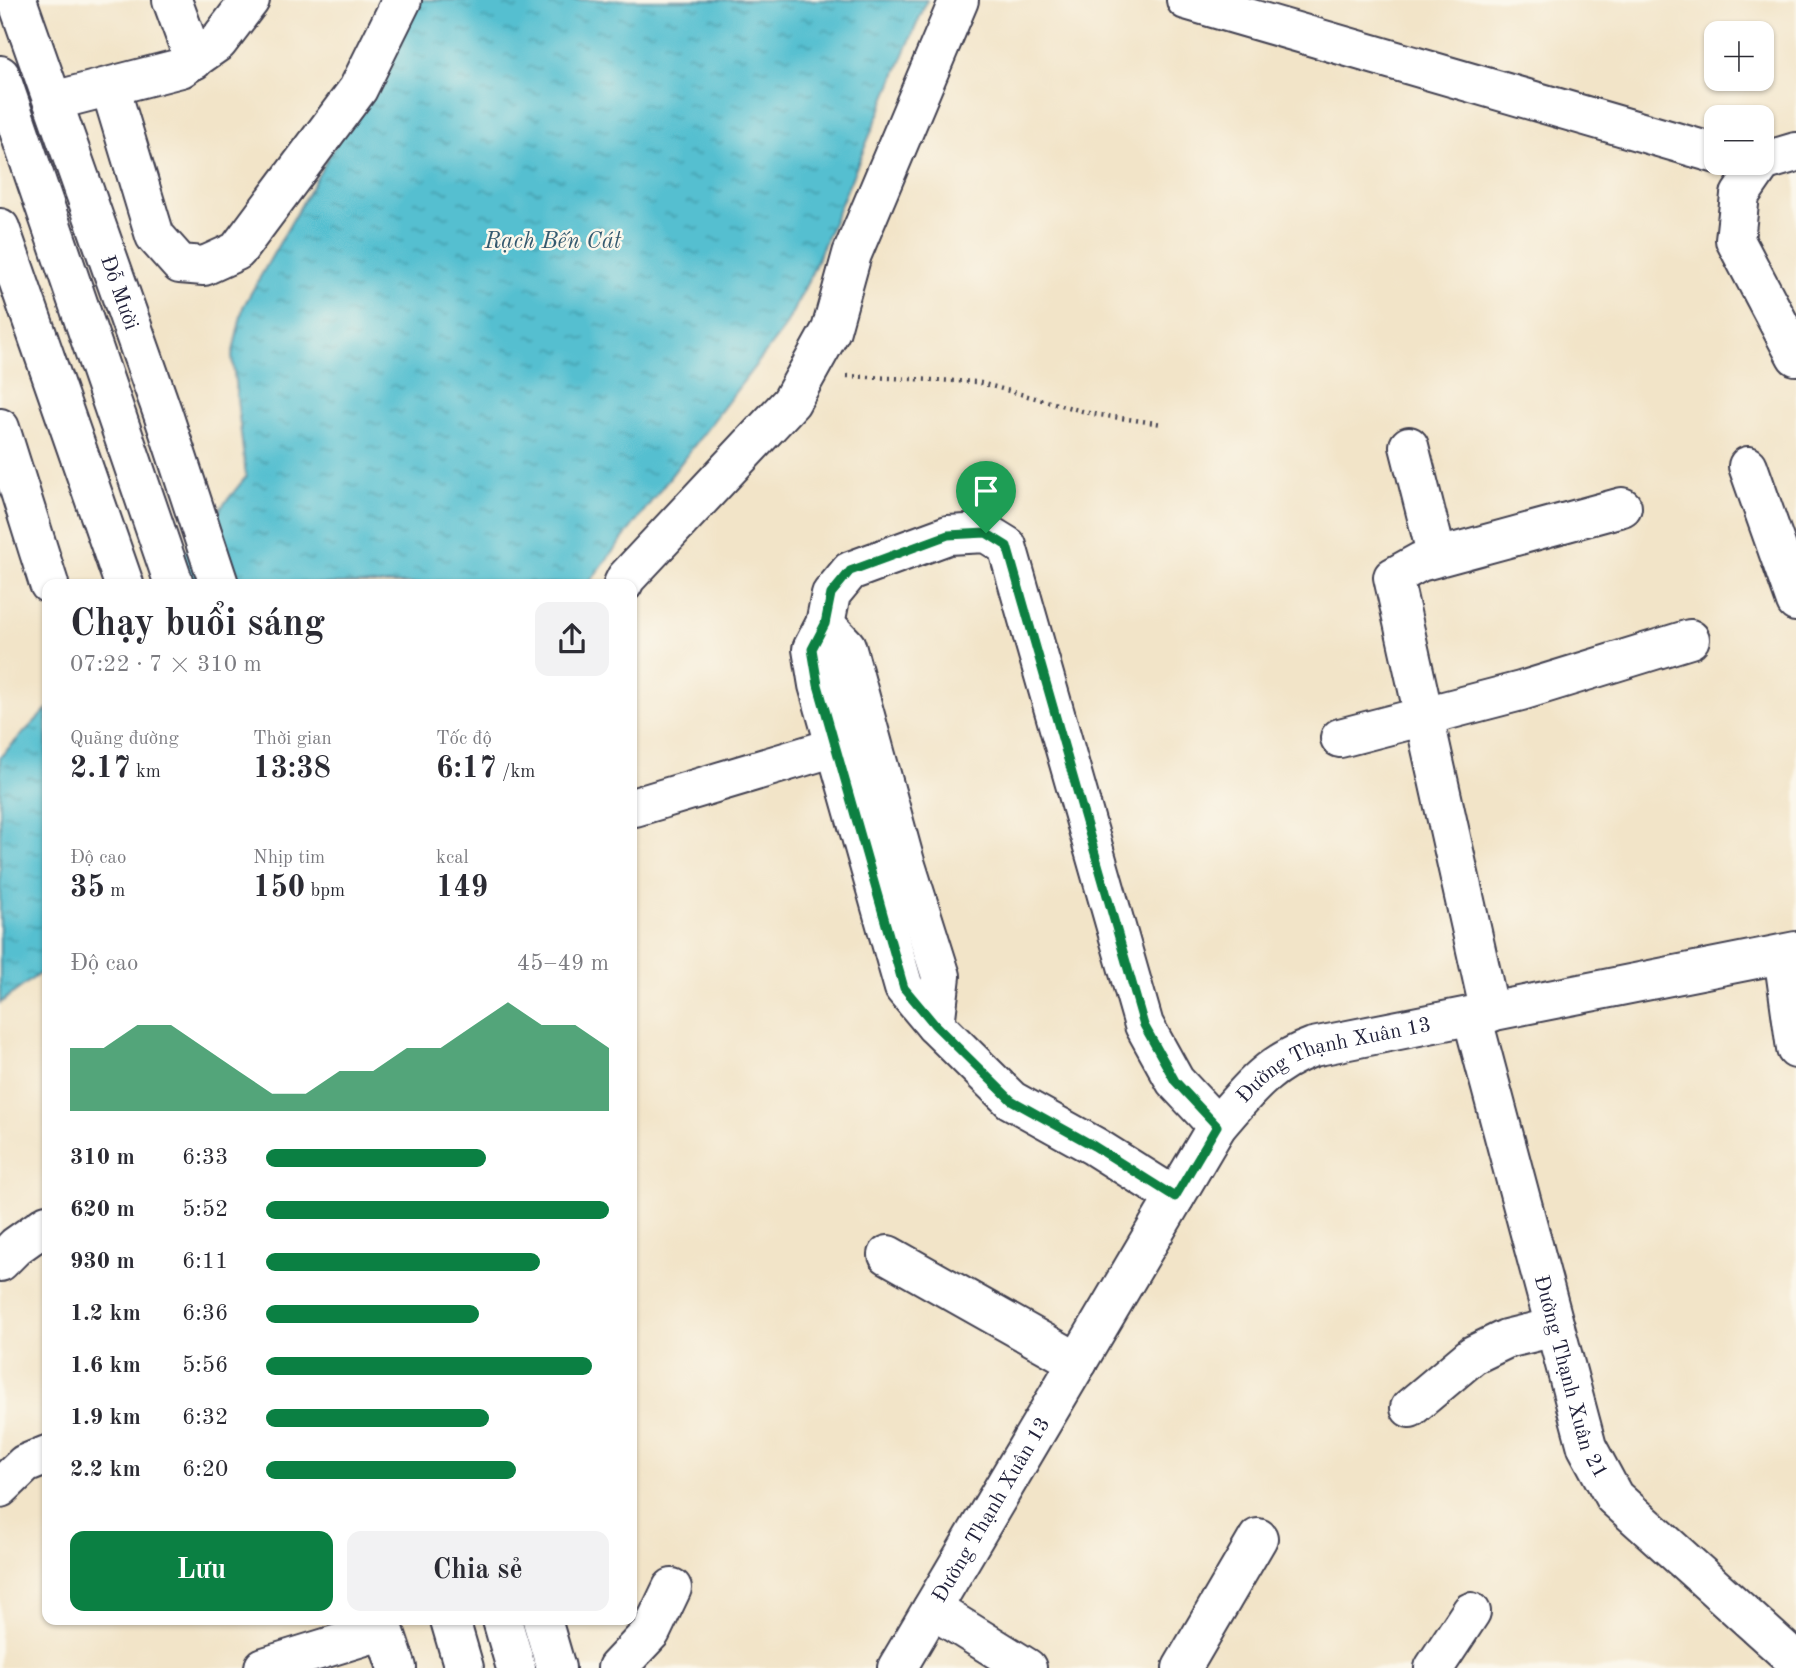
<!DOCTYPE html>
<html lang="vi">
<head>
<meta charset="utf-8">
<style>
  :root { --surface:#fff; --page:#f2f2f3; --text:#2b2b33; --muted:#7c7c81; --accent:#0b8043 }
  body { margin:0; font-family:"Old Standard TT",serif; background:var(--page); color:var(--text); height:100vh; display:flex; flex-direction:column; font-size:26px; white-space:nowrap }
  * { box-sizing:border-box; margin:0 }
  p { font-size:23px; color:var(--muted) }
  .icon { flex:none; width:38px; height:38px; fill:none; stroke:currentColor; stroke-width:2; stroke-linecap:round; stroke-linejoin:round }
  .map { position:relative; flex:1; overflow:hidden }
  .side { position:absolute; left:42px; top:579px; width:595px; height:1046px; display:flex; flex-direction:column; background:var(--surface); border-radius:14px; box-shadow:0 2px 5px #0004 }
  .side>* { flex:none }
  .buttons { position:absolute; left:1704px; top:21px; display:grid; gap:14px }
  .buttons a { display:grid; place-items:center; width:70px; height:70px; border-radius:14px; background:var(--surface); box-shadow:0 2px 5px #0004; font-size:35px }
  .pin { position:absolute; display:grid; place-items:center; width:60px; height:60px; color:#fff; margin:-72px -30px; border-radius:50% 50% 50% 0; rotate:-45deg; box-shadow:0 0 7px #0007 }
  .pin .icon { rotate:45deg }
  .round { display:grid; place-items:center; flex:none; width:74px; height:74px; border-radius:14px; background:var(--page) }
  .headline { display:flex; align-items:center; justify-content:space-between; height:119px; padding:0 28px }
  h1 { font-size:38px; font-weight:600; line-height:52px }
  .metrics { display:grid; grid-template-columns:repeat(3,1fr); gap:10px; height:119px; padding:7px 28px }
  .metrics div { display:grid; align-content:center }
  .metrics b { font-size:30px; font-weight:600 }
  .metrics small { font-size:19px; font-weight:400 }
  .metrics p { font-size:19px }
  .chart { height:196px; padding:14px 28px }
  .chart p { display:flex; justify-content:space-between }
  .chart svg { width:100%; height:126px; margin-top:7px; fill:var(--accent); opacity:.7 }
  .button { display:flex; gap:14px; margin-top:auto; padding:14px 28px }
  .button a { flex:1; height:80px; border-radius:14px; background:var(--accent); color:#fff; font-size:28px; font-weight:600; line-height:80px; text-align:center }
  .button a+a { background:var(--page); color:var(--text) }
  ul { padding:0 28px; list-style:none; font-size:23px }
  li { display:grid; grid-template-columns:112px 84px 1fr; align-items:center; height:52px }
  li i { height:18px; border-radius:9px; background:var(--accent) }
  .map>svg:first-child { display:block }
</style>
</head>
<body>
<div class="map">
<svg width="1796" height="1668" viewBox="0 0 1796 1668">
  <defs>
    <pattern id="water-ripples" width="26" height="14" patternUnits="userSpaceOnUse" patternTransform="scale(1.75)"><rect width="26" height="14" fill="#54bfd0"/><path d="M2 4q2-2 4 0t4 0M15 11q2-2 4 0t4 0" fill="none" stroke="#459baa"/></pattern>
  </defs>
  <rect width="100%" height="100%" fill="#fbf7ec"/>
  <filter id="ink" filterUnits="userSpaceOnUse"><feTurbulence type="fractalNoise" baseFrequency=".0143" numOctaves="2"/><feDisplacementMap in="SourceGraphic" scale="14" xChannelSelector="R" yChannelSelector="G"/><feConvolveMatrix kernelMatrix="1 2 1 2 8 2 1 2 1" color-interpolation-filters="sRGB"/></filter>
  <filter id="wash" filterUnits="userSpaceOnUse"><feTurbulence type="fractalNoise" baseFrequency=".00686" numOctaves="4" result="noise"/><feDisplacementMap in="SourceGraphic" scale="28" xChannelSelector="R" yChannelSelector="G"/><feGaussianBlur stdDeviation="1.57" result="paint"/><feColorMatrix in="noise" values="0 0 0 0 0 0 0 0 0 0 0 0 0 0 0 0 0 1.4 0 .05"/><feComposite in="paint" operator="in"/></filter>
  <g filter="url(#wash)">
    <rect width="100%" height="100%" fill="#f2e4c8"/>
    <g fill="url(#water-ripples)" stroke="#3b7086" stroke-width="2">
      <path d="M418 0H927L810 277 785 327 588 584H159L246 477 232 356 243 307Z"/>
      <path d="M47 709V968L0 1003V757Z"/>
    </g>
  </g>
  <g filter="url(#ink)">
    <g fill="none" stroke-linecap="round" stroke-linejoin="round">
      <g stroke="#413f50" stroke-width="42">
        <g id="minor">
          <path d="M172 0 194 60"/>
          <path d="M1186 0 1717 154"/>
          <path d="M110 87 155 236 180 264 204 266 237 251 358 89 402 0"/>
          <path d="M53 101 181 68 218 42 250 0"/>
          <path d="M1762 162 1796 152"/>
          <path d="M1762 163 1740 195 1735 240 1796 356"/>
          <path d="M1409 446 1437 557"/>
          <path d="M1748 466 1796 602"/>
          <path d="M623 584 626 578 791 402 831 330 852 254 959 0"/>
          <path d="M825 624 846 646 905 862 941 976 935 1025"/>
          <path d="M1340 738 1521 691 1690 639"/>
          <path d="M635 807 862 739"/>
          <path d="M1783 954 1796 1049"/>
          <path d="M1490 1013 1393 577 1420 562 1622 507"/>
          <path id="s1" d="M1472 1016 1587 1447 1614 1497 1796 1661"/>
          <path d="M1175 1197 1094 1146 1011 1100 935 1025 904 988 818 685 812 649 825 624 831 594 850 571 948 535 986 533 1007 546 1144 1025 1175 1081 1217 1126"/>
          <path d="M888 1255 1078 1362"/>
          <path d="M0 1262 16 1246 47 1224"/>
          <path d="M1410 1408 1473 1355 1506 1339 1555 1327"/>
          <path d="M0 1488 25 1464 47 1455"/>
          <path d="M932 1609 1027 1668"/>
          <path d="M264 1667 384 1630"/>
          <path d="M617 1668 651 1632 672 1588"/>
          <path id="s2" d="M897 1668 1217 1126C1248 1090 1267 1064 1313 1047L1796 951"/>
          <path d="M1182 1668 1258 1538"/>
          <path d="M1434 1668 1471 1612"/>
        </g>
      </g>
      <g stroke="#413f50" stroke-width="42">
        <g id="highway">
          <path id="s3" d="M17 0 163 414 219 584"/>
          <path d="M0 75 174 584"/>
          <path d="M0 228 124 584"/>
          <path d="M0 428 49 584"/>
          <path d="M381 1620 397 1668"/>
          <path d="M450 1620 464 1668"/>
          <path d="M502 1620 516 1668"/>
          <path d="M542 1620 556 1668"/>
        </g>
      </g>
      <path stroke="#413f50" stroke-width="4.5" stroke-dasharray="2 5" stroke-linecap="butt" d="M847 376 977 382 1093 414 1162 424"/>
      <use href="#minor" stroke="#fff" stroke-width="38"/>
      <use href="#highway" stroke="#fff" stroke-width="38"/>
    </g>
  </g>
  <g fill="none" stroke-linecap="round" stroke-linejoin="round" filter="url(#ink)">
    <g stroke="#fff" stroke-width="14">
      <path id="route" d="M986 533 1007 546 1144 1025 1175 1081 1217 1126 1175 1197 1094 1146 1011 1100 935 1025 904 988 818 685 812 649 825 624 831 594 850 571 948 535Z"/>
    </g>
    <use href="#route" stroke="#0b8043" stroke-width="9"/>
  </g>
  <g text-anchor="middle" stroke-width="5" stroke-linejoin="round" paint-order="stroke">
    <g font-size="21" fill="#22223b" stroke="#fbf7ec">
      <text dy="7" stroke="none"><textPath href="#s3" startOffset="310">Đỗ Mười</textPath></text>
      <text dy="7" stroke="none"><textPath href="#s2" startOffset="770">Đường Thạnh Xuân 13</textPath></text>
      <text dy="7" stroke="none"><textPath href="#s1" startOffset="374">Đường Thạnh Xuân 21</textPath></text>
      <text dy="7" stroke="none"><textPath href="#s2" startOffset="184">Đường Thạnh Xuân 13</textPath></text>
    </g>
    <g font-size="23" font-style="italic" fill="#34596f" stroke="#fbf7ec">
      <text x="553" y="248">Rạch Bến Cát</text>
    </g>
  </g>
</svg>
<div class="buttons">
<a>+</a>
<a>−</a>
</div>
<div class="pin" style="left:986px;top:533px;background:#1e9e55"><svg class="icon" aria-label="arrive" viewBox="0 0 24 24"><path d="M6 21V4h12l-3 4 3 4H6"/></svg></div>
<section class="side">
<div class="headline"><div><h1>Chạy buổi sáng</h1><p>07:22 · 7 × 310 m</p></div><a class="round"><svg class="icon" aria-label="share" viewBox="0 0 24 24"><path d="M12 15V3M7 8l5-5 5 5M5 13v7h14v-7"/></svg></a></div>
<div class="metrics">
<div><p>Quãng đường</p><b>2.17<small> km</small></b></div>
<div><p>Thời gian</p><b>13:38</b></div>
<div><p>Tốc độ</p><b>6:17<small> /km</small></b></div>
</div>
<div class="metrics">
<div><p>Độ cao</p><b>35<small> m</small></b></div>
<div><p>Nhịp tim</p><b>150<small> bpm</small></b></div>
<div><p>kcal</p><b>149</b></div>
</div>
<div class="chart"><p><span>Độ cao</span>45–49 m</p>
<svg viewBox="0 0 160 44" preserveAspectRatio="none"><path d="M0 44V22L10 22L20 14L30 14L40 22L50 30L60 38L70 38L80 30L90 30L100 22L110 22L120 14L130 6L140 14L150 14L160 22V44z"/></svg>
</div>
<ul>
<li><b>310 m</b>6:33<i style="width:64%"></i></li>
<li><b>620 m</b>5:52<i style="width:100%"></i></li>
<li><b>930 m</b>6:11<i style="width:80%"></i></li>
<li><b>1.2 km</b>6:36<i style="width:62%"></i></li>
<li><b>1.6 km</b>5:56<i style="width:95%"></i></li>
<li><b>1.9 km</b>6:32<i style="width:65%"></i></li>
<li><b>2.2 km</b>6:20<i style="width:73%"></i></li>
</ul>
<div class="button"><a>Lưu</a><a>Chia sẻ</a></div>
</section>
</div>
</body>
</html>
